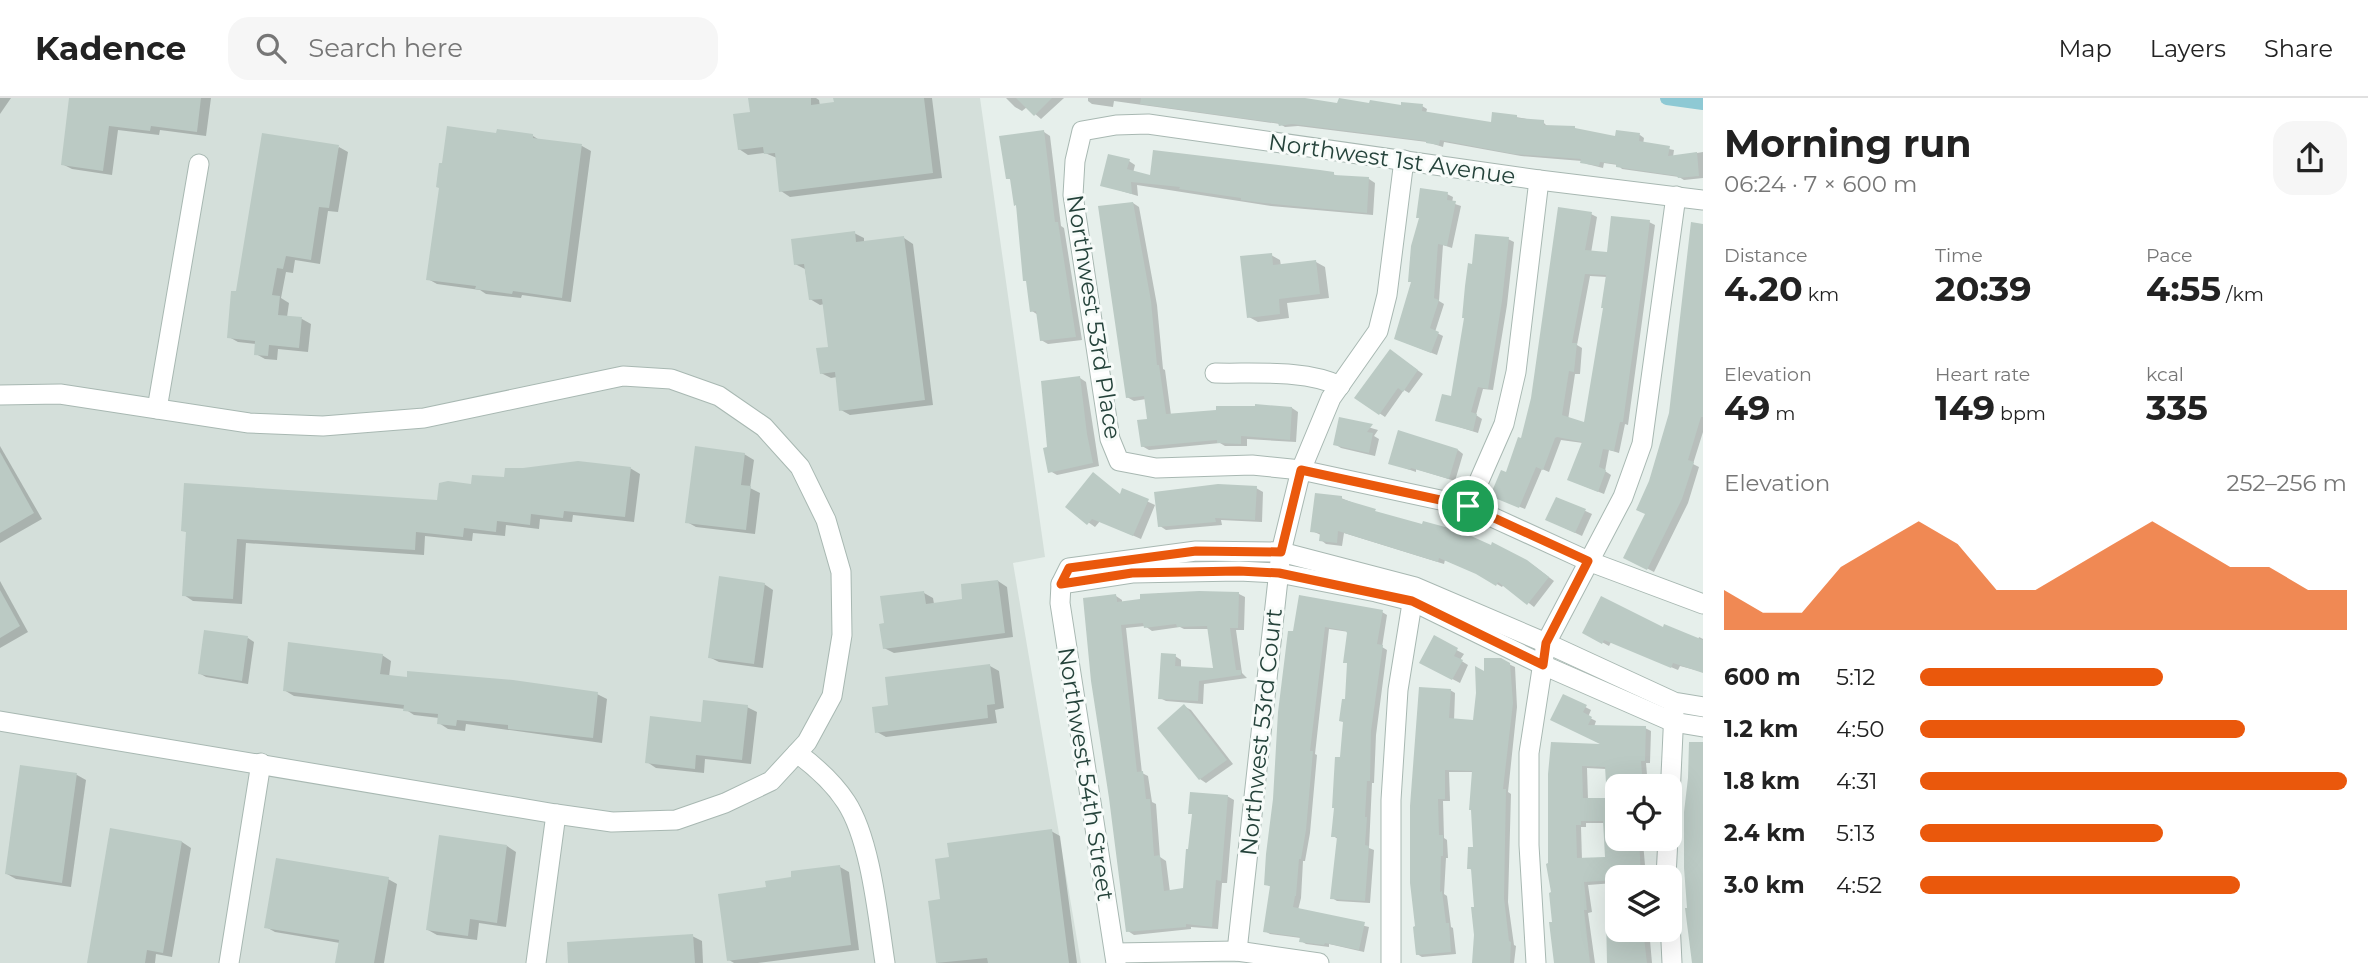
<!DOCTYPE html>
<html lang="en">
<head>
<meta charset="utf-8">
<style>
  :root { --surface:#fff; --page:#f6f6f6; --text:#222; --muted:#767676; --line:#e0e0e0; --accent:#ea580c }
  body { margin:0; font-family:Montserrat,sans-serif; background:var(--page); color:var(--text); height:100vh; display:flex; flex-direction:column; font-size:26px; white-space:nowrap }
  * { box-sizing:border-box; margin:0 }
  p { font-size:23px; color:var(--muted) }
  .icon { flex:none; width:38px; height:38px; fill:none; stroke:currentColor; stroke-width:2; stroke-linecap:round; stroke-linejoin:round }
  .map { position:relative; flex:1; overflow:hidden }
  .panel { display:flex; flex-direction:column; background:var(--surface); width:665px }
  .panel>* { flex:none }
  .fabs { position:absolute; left:1605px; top:676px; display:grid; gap:14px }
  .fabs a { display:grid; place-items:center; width:77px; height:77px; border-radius:14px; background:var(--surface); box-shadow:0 7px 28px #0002; font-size:35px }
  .pin { position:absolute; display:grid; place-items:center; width:60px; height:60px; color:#fff; margin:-30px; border:4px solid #fff; border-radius:50%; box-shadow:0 2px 7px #0007 }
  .round { display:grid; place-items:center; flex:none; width:74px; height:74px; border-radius:21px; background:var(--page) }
  .overview { display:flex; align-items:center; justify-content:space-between; height:119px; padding:0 21px }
  h1 { font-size:38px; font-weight:700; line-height:52px }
  .metrics { display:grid; grid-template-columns:repeat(3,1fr); gap:10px; height:119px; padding:7px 21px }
  .metrics div { display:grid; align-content:center }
  .metrics b { font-size:35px; font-weight:700 }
  .metrics small { font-size:19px; font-weight:400 }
  .metrics p { font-size:19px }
  .chart { height:196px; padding:14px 21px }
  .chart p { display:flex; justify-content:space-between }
  .chart svg { width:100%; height:126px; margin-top:7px; fill:var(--accent); opacity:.7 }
  ul { padding:0 21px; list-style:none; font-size:23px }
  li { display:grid; grid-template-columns:112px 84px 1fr; align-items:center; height:52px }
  li i { height:18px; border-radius:9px; background:var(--accent) }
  header { display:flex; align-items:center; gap:42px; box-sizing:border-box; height:98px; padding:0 35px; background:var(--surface); border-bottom:2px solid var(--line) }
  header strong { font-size:33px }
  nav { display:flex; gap:38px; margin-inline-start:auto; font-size:24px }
  .search { width:490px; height:63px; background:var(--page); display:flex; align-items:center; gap:18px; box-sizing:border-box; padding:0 24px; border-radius:21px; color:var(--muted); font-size:26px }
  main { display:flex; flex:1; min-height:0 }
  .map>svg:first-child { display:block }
</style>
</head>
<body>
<header>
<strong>Kadence</strong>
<div class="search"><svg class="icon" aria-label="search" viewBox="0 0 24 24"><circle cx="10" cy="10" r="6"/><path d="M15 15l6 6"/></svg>Search here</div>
<nav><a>Map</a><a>Layers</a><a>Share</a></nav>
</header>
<main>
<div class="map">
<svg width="1703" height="865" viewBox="0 0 1703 865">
  <rect width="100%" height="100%" fill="#e6efeb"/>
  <path fill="#d4dfda" d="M0 0H980L1045 459 1013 465 1081 865H0Z"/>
  <g fill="#0003" fill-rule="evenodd">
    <path d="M0 0H11L0 16Z"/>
    <path d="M71 0H211L206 38 160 32 159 37 118 32 112 77 72 71 62 66Z"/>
    <path d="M749 0H816L819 2 820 8 836 6 845 0H932L942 80 790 99 781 93 777 60 765 55 748 57 739 51 752 16Z"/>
    <path d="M1006 0H1064L1041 21 1027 9 1022 13 1015 9Z"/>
    <path d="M1088 0H1300L1339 7 1422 8 1427 11 1426 15 1493 26 1516 19 1543 24 1548 29 1617 40 1640 37 1644 40 1643 46 1674 52 1673 59 1703 54V80L1684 82 1679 79 1622 71 1618 67 1604 65 1603 70 1587 66 1582 63 1521 58 1444 44 1443 49 1427 44 1298 28 1285 29 1280 26 1114 3 1113 9 1092 6 1088 3Z"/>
    <path d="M1044 34 1050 38 1061 128 1064 130 1082 242 1048 246 1041 242 1038 217 1032 213 1013 83 1008 80Z"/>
    <path d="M498 37 533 38 541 43 582 48 591 53 571 204 522 197 521 200 486 196 480 192 437 186 428 181Z"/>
    <path d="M339 49 348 54 338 114 328 113 320 166 295 162 293 175 286 174 281 200 289 205 287 219 302 221 311 226 308 254 278 251 277 262 265 261 256 256 257 246 238 244 229 239 238 195Z"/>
    <path d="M1129 63 1135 67 1133 75 1152 79 1333 76 1339 79 1369 81 1375 85 1373 117 1271 108 1137 87 1138 98 1102 87Z"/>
    <path d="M1447 96 1453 99 1452 105 1461 108 1452 150 1443 147 1439 203 1444 206 1435 234 1443 238 1437 257 1396 241Z"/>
    <path d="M1133 105 1139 109 1157 207 1163 271 1165 272 1171 317 1257 310V308L1292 310 1298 314 1296 344 1247 341V348H1225L1220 345 1149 352 1142 348 1149 323 1146 301 1134 303 1127 299Z"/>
    <path d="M1591 116 1597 119 1591 155 1608 156 1649 124 1655 127 1628 327 1625 326 1619 355 1609 352 1605 373 1611 377 1604 396 1574 384 1583 345 1561 342 1549 374 1542 371 1525 411 1498 400 1522 342ZM1590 178 1607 179 1605 210 1586 326 1568 322 1575 276H1580L1582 250 1577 247Z"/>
    <path d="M1703 127V334L1693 366 1699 369 1688 405 1654 474 1625 459 1647 416 1651 384 1671 316Z"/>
    <path d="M854 135 864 140V145L904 140 913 146 933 307 850 317 841 312 837 279 831 280 821 275 830 250 824 206 820 207 810 201 805 171 795 166Z"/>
    <path d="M1508 141 1514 144 1507 207 1493 292 1483 291 1476 317 1482 321 1478 335 1437 322 1452 301 1474 168Z"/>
    <path d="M1271 157 1280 162 1281 168 1316 164 1325 169 1329 200 1287 205 1289 220 1258 224 1249 219Z"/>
    <path d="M1396 257 1423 276 1409 295 1404 292 1385 319 1357 300Z"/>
    <path d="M1080 280 1086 284 1099 368 1057 377 1050 373 1049 350Z"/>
    <path d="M1340 321 1378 332 1374 338 1379 341 1375 358 1341 350 1335 346Z"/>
    <path d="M0 348 42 421 0 445Z"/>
    <path d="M1458 352 1463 356 1455 383 1416 371V374L1390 365Z"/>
    <path d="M744 356 754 362 750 390 760 395 755 436 696 429 687 424Z"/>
    <path d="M630 370 640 376 634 424 573 417 572 424 540 421 539 431 506 427 505 438 473 435 472 443 425 438 424 457 246 445 242 506 193 503 184 497 188 435 183 432 438 403 472 388 506 381Z"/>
    <path d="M1256 390 1263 394 1262 424 1221 422 1222 427 1166 432 1160 428Z"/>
    <path d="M1123 392 1155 407 1141 441 1100 423 1095 429 1067 409 1121 397Z"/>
    <path d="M1341 400 1381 416 1533 467 1554 483 1534 509 1504 486 1502 489 1483 478 1445 462 1444 466 1344 435 1342 448 1326 446 1321 442V437L1312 433Z"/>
    <path d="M1557 400 1592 416 1582 438 1554 425Z"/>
    <path d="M0 483 28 534 0 550Z"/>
    <path d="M998 483 1007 489 1013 539 894 555 884 550 924 495 933 500 934 506 964 502Z"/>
    <path d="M764 486 773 492 763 570 719 564 709 559Z"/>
    <path d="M1159 495 1239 496 1245 499 1244 532H1236L1242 575 1247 580 1204 586 1203 606 1166 603 1160 600 1175 558 1181 562V570L1215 572 1209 531H1184L1180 529 1152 533 1145 528 1126 530 1142 675 1148 678 1152 704 1156 706 1160 759 1166 763 1170 794 1185 792 1227 698 1234 702 1227 785H1222L1218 831 1191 829V831L1134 837 1128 833 1116 498 1122 502V505L1142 502Z"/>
    <path d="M1382 514 1387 517 1382 549 1387 552 1376 637 1374 685H1372L1369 750 1374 752 1370 805 1337 803 1332 800 1338 741 1333 738 1347 603 1349 534 1329 531 1315 656 1317 657 1310 735 1305 763H1303L1301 800 1298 812 1369 829 1364 854 1329 846V849L1306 846 1301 843V840L1270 836 1265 833 1271 789 1266 786 1290 535Z"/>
    <path d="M1584 534 1698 542 1699 539 1703 541V574L1680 568 1678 572 1611 544 1609 548Z"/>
    <path d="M248 540 254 544 248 586 206 579 199 575Z"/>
    <path d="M1434 540 1464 556 1460 562 1468 567 1460 585 1422 565Z"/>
    <path d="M382 557 391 563 389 579 597 596 607 601 602 645 466 626 465 633 448 631 439 625V620L414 617 405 611 294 598 284 592Z"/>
    <path d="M1500 562 1515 569 1517 609 1508 694 1511 696 1508 804 1514 847 1516 848 1514 865H1473L1476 810 1473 773 1469 770 1475 750 1473 674H1449L1450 703H1443L1444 740 1447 742 1448 760H1446L1444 796 1447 798 1451 829 1453 830 1456 856 1422 859 1417 856 1450 592 1455 595 1454 623 1474 624 1486 576Z"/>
    <path d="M990 568 999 573 1004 610 995 612 997 625 886 639 877 634 890 608Z"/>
    <path d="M1564 598 1591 612 1588 619 1596 623 1594 629 1645 630 1651 633 1650 665H1646L1648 688H1617V740H1648V744H1643L1646 779H1617V831H1649L1652 865H1608L1607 820H1611L1614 785 1588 787 1592 814 1588 815 1595 865H1554V826L1549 767 1550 676 1607 649 1553 621ZM1587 670 1606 671 1609 702H1588ZM1586 725H1605L1607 761 1582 762 1581 729H1586Z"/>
    <path d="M1184 608 1191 612 1233 666 1206 685 1200 681Z"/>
    <path d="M747 609 757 614 751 666 705 661 704 675 656 670 647 664 703 626Z"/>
    <path d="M22 669 77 677 86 682 71 789 16 781 7 776Z"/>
    <path d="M111 732 182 744 191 750 172 859 156 856 155 865H88Z"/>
    <path d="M1051 733 1060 738 1077 865H938L930 805 942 803Z"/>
    <path d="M507 748 516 754 506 829 479 825 477 842 437 837 428 832Z"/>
    <path d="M840 769 849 774 859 852 758 865H734L729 862 768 791Z"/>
    <path d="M388 781 397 786 384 865H337L340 845 275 834 266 829Z"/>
    <path d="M692 838 702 843 703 865H570L569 845Z"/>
  </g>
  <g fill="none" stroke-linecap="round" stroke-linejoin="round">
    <path stroke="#8ec9d4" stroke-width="14" d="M1667 0 1703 5"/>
  </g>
  <g fill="#bbcac4" fill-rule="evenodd">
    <path d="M69 0H201L197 34 151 28 150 33 109 28 103 73 61 67Z"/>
    <path d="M748 0H811V7L834 4 833 0H924L933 75 779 94 775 55 764 56 763 49 738 52 733 16 750 14Z"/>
    <path d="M1016 0H1052L1034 18Z"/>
    <path d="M1141 0H1305L1337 5 1339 0 1369 5 1370 2 1401 7V4L1423 6 1422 13 1491 24 1492 14 1517 17V20L1544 22V27L1575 28V30L1615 38 1616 32 1640 35 1639 43 1670 48 1668 58 1697 54 1699 78 1678 80 1677 78 1616 69V66L1600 64 1599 68 1580 65 1581 61 1514 56 1440 42 1439 47 1426 45V43L1292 26 1279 28 1278 25 1140 6Z"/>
    <path d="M447 28 496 35 497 31 533 36V40L582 46 562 200 513 193 512 196 475 191 476 188 426 182 439 90 436 89 439 65H442Z"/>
    <path d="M1044 32 1055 124H1058L1076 239 1040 243 1036 213 1030 214 1026 183H1023L1016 107 1014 108 1010 81H1006L999 38Z"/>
    <path d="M262 35 339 47 329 110 319 109 311 162 286 158 283 171 277 170 272 197 280 198 278 217 302 219 299 250 269 247 268 258 254 257 255 243 227 240 231 193H236Z"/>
    <path d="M1153 52 1320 72 1334 74V77L1369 79 1367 115 1263 105 1241 102V100L1179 91 1180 89 1131 84 1132 96 1100 88 1108 56 1130 61 1127 71 1150 77Z"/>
    <path d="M1420 90 1448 94 1447 102 1456 103 1447 148 1438 146 1434 200 1439 202 1430 230 1439 234 1431 255 1394 241 1411 184H1408L1411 148 1419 120H1416Z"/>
    <path d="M1133 104 1151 203 1157 267H1159L1166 316 1216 312V308H1255V306L1292 309 1290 342 1241 338V346L1217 345V342L1141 349 1137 322 1147 321 1144 298 1126 300 1098 108Z"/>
    <path d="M1558 109 1592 114 1585 152 1607 154 1611 118 1650 122 1643 180 1623 324H1620L1614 353 1603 351 1599 369 1606 372 1598 394 1567 382 1582 344 1557 339 1555 340 1543 372 1536 369 1519 410 1490 398 1501 372 1506 374 1518 339 1521 340 1531 300ZM1585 176 1606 177 1601 210H1603L1584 324 1562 317 1569 273 1574 274 1577 245H1572Z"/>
    <path d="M1691 124 1703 126V319H1701L1688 362 1694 364 1682 401 1647 472 1623 460 1645 416 1636 412 1649 383 1669 315Z"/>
    <path d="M855 133 856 144 904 138 925 302 839 313 835 274 820 276 816 250 828 249 822 201 809 202 804 166 794 167 791 141Z"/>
    <path d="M1475 136 1509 139 1502 203 1488 291 1478 289 1471 314 1477 316 1473 333 1435 323 1442 296 1451 298 1464 220H1462L1465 188 1468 165 1472 166Z"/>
    <path d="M1272 155 1273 167 1316 162 1320 196 1279 201 1280 216 1247 220 1240 158Z"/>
    <path d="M1390 251 1418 272 1403 294 1398 290 1379 317 1354 300Z"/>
    <path d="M1080 278 1087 336 1093 365 1048 375 1043 350 1047 349 1041 283Z"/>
    <path d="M1339 319 1373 326 1367 334 1373 335 1369 355 1333 347Z"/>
    <path d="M1398 332 1458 351 1449 381 1411 370 1410 372 1388 366Z"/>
    <path d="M695 348 745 355 741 387 751 388 746 432 685 425Z"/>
    <path d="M0 354 34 415 0 435Z"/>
    <path d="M578 363 631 369 625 419 564 413 563 420 531 416 530 427 497 423 496 434 464 430 463 439 416 434 415 452 237 441 233 501 182 498 186 434 181 433 184 385 437 402 439 385 448 383 471 386 472 377 504 379 505 370H523Z"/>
    <path d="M1093 374 1120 396 1122 390 1149 401 1133 438 1092 421 1087 427 1065 409Z"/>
    <path d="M1218 386 1257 388 1255 422 1215 420 1216 424 1158 429 1154 394Z"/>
    <path d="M1315 395 1342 398V401L1376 411 1375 413 1422 426 1423 423 1460 433 1491 447 1492 444 1527 462 1549 479 1527 507 1498 484 1496 488 1476 476 1439 460 1438 464 1338 433 1337 445 1319 443 1320 435 1310 434Z"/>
    <path d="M1556 399 1586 411 1575 435 1545 422Z"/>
    <path d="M719 478 765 485 754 566 708 560Z"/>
    <path d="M998 482 1005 535 883 551 879 526 884 525 880 498 924 493 926 506 962 501 961 486Z"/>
    <path d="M0 492 20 528 0 540Z"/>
    <path d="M1199 493 1239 494 1238 530H1230L1236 572H1241V577L1199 583 1198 603 1158 601 1161 555 1176 556 1175 568 1213 570 1207 528 1177 529 1176 526 1144 530 1143 525 1121 527 1137 674 1143 673 1146 701H1150L1154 758 1160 757 1164 793 1183 790 1186 751H1188L1192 716H1188L1190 694 1228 697 1221 783 1216 782 1212 829 1186 826V829L1126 834 1109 700 1091 583 1083 500 1116 496 1117 504 1140 501V496Z"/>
    <path d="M1299 497 1383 512 1377 546 1383 547 1371 633 1370 683H1367L1365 719H1367L1365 747 1369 748 1365 803 1330 801 1337 739H1331L1334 710H1332L1335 659H1340L1343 624 1339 623 1342 601H1345L1347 565H1343L1347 535 1346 533 1325 529 1310 653H1313L1306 732 1301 761H1299L1296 798H1295L1293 809 1365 824 1359 852 1325 845 1324 847 1299 844 1300 839 1263 834 1270 788 1264 787 1266 756 1273 701 1278 614 1288 533H1293Z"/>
    <path d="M1601 498 1663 529 1664 526 1703 542V575L1673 565 1671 570 1604 542 1602 546 1582 535Z"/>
    <path d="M204 532 248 538 242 583 198 576Z"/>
    <path d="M1434 537 1458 550 1454 558 1463 562 1452 582 1419 565Z"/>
    <path d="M288 544 383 556 380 576 407 579V573L513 582 598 594 593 640 508 631V627L457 622 456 628 437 626 438 616 403 613 404 607 283 593Z"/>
    <path d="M1484 560H1501L1510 565 1513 605 1503 691H1506L1504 800 1509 843 1511 844 1510 865H1472L1474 837 1471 809H1474L1471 771H1467L1468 749H1473L1471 712H1469L1472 673 1445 672V701H1438L1439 737H1443V758H1441L1440 794 1442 793 1446 825H1449L1451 854 1416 857 1413 829 1415 828 1410 785V708L1419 589 1451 591 1449 620 1473 622 1476 595 1475 568 1484 573Z"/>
    <path d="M990 566 995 606 987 607 988 620 875 635 872 609 888 607 885 579Z"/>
    <path d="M1563 596 1587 607 1583 614 1592 619 1588 627 1646 628 1645 663H1641L1643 688H1617V740H1639L1641 779H1617V782L1584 784 1587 812H1584L1590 865H1554L1549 824H1552L1549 795 1551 794 1546 766 1548 765V676L1551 644 1600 646 1550 622ZM1582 668 1605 669 1607 700H1583ZM1581 723H1603L1605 759 1577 760 1576 727H1581Z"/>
    <path d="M703 602 748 607 742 662 696 657 695 671 645 665 650 618 701 624Z"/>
    <path d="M1184 606 1227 662 1199 682 1157 630Z"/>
    <path d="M1689 644H1703V865H1692L1685 810H1687L1684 770V714L1688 680Z"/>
    <path d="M20 667 77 675 62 785 5 776Z"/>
    <path d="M110 730 182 743 163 855 147 852 145 865H87Z"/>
    <path d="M1052 731 1069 865H988L987 860 936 865 928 803 940 801 935 761 949 759 947 745Z"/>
    <path d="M439 737 507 747 497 825 470 821 468 838 426 832Z"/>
    <path d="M276 760 389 779 374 865H335L339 842 264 830Z"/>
    <path d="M840 767 851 847 727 863 718 796 766 789 765 783 791 779V773Z"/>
    <path d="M1606 818H1617V831H1643L1647 865H1607Z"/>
    <path d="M693 836 695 865H568L567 844Z"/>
  </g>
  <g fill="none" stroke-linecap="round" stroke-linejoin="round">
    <g stroke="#a8b8b2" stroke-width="21">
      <g id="minor">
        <path d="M1703 102 1539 82 1148 26 1116 27 1082 33 1075 63 1073 97 1110 341 1119 363 1156 370 1252 367 1301 372 1468 408 1588 463 1703 506"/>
        <path d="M1215 275C1253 276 1305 271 1340 288"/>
        <path d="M0 297 60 296 249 325 323 328 424 320 623 278 671 281 719 298 764 329 800 369 826 422 841 474 842 537 832 598 807 644 771 683 725 705 676 722 612 724 556 716 0 623"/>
        <path d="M157 311 199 66"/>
        <path d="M1468 408 1504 326 1516 274 1539 82"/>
        <path d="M1061 486 1132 475 1239 473 1279 475 1376 494 1412 503 1543 567 1673 624 1703 629"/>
        <path d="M797 655C816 669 833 684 846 704 871 742 878 820 885 865"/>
        <path d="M1670 699 1674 613"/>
        <path d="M1666 779 1668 740"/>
        <path d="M1670 823 1672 865"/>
        <path d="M1237 853 1281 454 1301 372 1331 300 1378 233 1387 197 1404 62"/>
        <path d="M1115 855 1237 853 1319 865"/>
        <path d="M229 865 261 665"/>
        <path d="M536 865 556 716"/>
        <path d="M1116 865 1060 505 1061 486 1069 470 1196 453 1281 454 1415 489 1546 545 1674 604 1703 609"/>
        <path d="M1391 865V702L1398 592 1414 493"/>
        <path d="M1536 865 1529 747V655L1546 545 1623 399 1642 346 1676 98"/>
      </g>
    </g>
    <use href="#minor" stroke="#fff" stroke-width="19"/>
  </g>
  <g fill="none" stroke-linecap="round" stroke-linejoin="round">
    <g stroke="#fff" stroke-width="14">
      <path id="route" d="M1301 372 1468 408 1588 463 1546 545 1543 567 1412 503 1279 475 1239 473 1132 475 1061 486 1069 470 1196 453 1281 454Z"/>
    </g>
    <use href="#route" stroke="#ea580c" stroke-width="9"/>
  </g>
  <g text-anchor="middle" stroke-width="6" stroke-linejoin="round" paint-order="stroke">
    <g font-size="23" fill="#24423a" stroke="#f7fbf9">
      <text transform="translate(1392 61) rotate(8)" y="8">Northwest 1st Avenue</text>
      <text transform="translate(1094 219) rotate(81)" y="8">Northwest 53rd Place</text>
      <text transform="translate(1261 634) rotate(-84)" y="8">Northwest 53rd Court</text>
      <text transform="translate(1086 676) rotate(81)" y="8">Northwest 54th Street</text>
    </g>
  </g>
</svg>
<div class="fabs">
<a><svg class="icon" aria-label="locate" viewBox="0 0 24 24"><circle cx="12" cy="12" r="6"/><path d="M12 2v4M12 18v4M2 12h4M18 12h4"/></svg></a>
<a><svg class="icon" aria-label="layers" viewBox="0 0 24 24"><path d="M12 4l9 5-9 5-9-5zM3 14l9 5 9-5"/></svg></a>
</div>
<div class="pin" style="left:1468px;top:408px;background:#1e9e55"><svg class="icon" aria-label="arrive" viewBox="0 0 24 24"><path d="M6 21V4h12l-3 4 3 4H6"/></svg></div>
</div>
<section class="panel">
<div class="overview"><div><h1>Morning run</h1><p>06:24 · 7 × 600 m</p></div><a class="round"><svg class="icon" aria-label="share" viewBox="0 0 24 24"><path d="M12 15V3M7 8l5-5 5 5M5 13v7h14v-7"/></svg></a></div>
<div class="metrics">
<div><p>Distance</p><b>4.20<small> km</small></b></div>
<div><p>Time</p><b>20:39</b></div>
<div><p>Pace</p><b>4:55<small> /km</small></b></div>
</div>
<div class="metrics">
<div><p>Elevation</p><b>49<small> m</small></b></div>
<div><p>Heart rate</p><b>149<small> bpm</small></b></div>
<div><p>kcal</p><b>335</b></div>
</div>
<div class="chart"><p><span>Elevation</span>252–256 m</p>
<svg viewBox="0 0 160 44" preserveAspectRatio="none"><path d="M0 44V30L10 38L20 38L30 22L40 14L50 6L60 14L70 30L80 30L90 22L100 14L110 6L120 14L130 22L140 22L150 30L160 30V44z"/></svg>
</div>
<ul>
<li><b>600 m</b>5:12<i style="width:57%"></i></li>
<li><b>1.2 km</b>4:50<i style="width:76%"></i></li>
<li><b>1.8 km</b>4:31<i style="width:100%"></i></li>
<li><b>2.4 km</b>5:13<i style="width:57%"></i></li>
<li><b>3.0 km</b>4:52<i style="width:75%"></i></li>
</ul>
</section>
</main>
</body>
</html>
